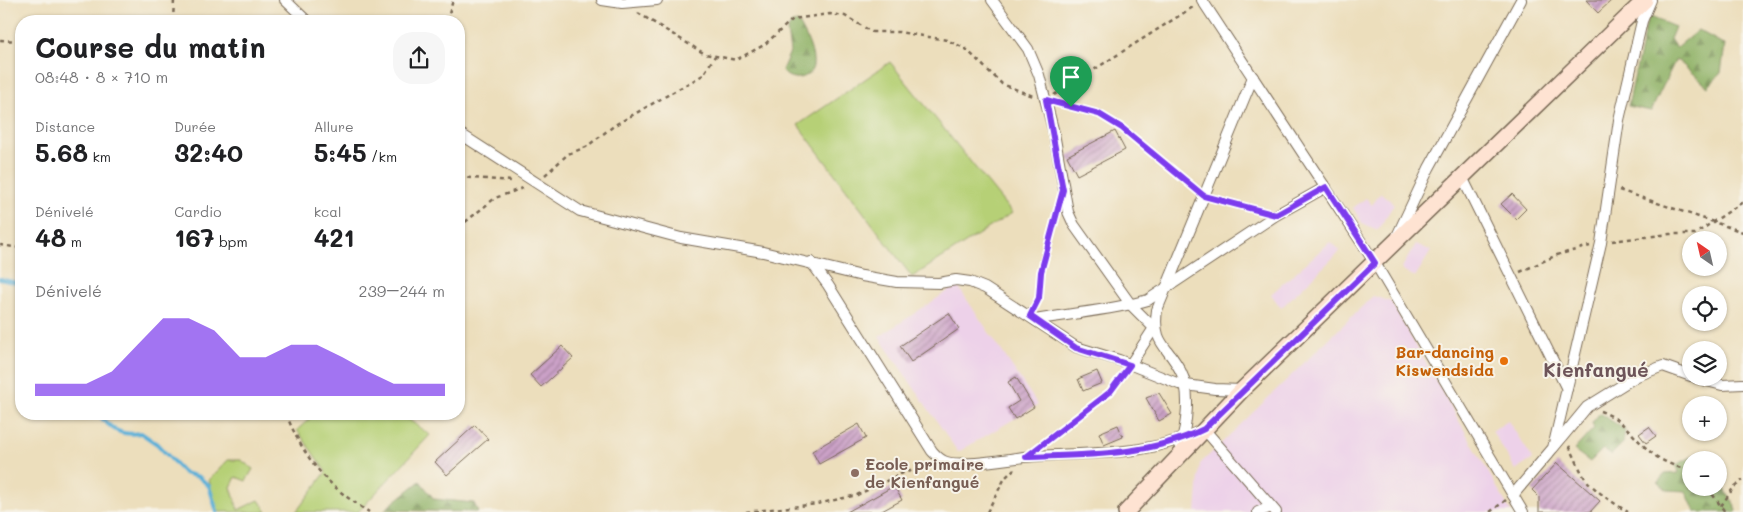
<!DOCTYPE html>
<html lang="fr">
<head>
<meta charset="utf-8">
<style>
  :root { --surface:#fff; --page:#f6f6f6; --text:#202124; --muted:#757577; --accent:#7c3aed }
  body { margin:0; font-family:Mali,sans-serif; background:var(--page); color:var(--text); height:100vh; display:flex; flex-direction:column; font-size:19px; white-space:nowrap }
  * { box-sizing:border-box; margin:0 }
  p { font-size:16px; color:var(--muted) }
  .icon { flex:none; width:28px; height:28px; fill:none; stroke:currentColor; stroke-width:2; stroke-linecap:round; stroke-linejoin:round }
  .map { position:relative; flex:1; overflow:hidden }
  .drawer { position:absolute; left:15px; top:15px; width:450px; height:405px; display:flex; flex-direction:column; background:var(--surface); border-radius:20px; box-shadow:0 1px 4px #0004 }
  .drawer>* { flex:none }
  .needle { width:32px; rotate:326deg }
  .controls { position:absolute; left:1682px; top:231px; display:grid; gap:10px }
  .controls a { display:grid; place-items:center; width:45px; height:45px; border-radius:50%; background:var(--surface); box-shadow:0 1px 4px #0004; font-size:25px }
  .pin { position:absolute; display:grid; place-items:center; width:42px; height:42px; color:#fff; margin:-51px -21px; border-radius:50% 50% 50% 0; rotate:-45deg; box-shadow:0 0 5px #0007 }
  .pin .icon { rotate:45deg }
  .round { display:grid; place-items:center; flex:none; width:52px; height:52px; border-radius:20px; background:var(--page) }
  .overview { display:flex; align-items:center; justify-content:space-between; height:85px; padding:0 20px }
  h1 { font-size:28px; font-weight:700; line-height:38px }
  .metrics { display:grid; grid-template-columns:repeat(3,1fr); gap:8px; height:85px; padding:5px 20px }
  .metrics div { display:grid; align-content:center }
  .metrics b { font-size:25px; font-weight:700 }
  .metrics small { font-size:14px; font-weight:400 }
  .metrics p { font-size:14px }
  .chart { height:140px; padding:10px 20px }
  .chart p { display:flex; justify-content:space-between }
  .chart svg { width:100%; height:90px; margin-top:5px; fill:var(--accent); opacity:.7 }
  .map>svg:first-child { display:block }
</style>
</head>
<body>
<div class="map">
<svg width="1743" height="512" viewBox="0 0 1743 512">
  <defs>
    <pattern id="forest-firs" width="22" height="20" patternUnits="userSpaceOnUse" patternTransform="scale(1.25)"><rect width="22" height="20" fill="#90b267"/><path d="M5 1l3.5 6h-7zM16 11l3.5 6h-7z" fill="#779154"/></pattern>
    <pattern id="building-hatch" width="6" height="6" patternUnits="userSpaceOnUse" patternTransform="scale(1.25)"><rect width="6" height="6" fill="#cba1c7"/><path d="M-1 1l2-2M0 6l6-6M5 7l2-2" fill="none" stroke="#a683a1"/></pattern>
  </defs>
  <rect width="100%" height="100%" fill="#f7f3e8"/>
  <filter id="ink" filterUnits="userSpaceOnUse"><feTurbulence type="fractalNoise" baseFrequency=".02" numOctaves="2"/><feDisplacementMap in="SourceGraphic" scale="10" xChannelSelector="R" yChannelSelector="G"/><feConvolveMatrix kernelMatrix="1 2 1 2 8 2 1 2 1" color-interpolation-filters="sRGB"/></filter>
  <filter id="wash" filterUnits="userSpaceOnUse"><feTurbulence type="fractalNoise" baseFrequency=".0096" numOctaves="4" result="noise"/><feDisplacementMap in="SourceGraphic" scale="20" xChannelSelector="R" yChannelSelector="G"/><feGaussianBlur stdDeviation="1.12" result="paint"/><feColorMatrix in="noise" values="0 0 0 0 0 0 0 0 0 0 0 0 0 0 0 0 0 1.4 0 .05"/><feComposite in="paint" operator="in"/></filter>
  <g filter="url(#wash)">
    <rect width="100%" height="100%" fill="#ecdebc"/>
    <g fill="#edd1e9">
      <path d="M1381 193 1394 204 1378 230 1363 224 1353 208 1366 198 1372 205Z"/>
      <path d="M1330 242 1340 251 1281 308 1271 294Z"/>
      <path d="M1416 244 1431 251 1415 277 1401 269Z"/>
      <path d="M957 285 1038 405 958 452 879 337Z"/>
      <path d="M1373 296 1391 302 1511 512H1196L1200 464Z"/>
      <path d="M1508 421 1533 459 1516 470 1492 431Z"/>
    </g>
    <g fill="#b6d076" stroke="#787d4a">
      <path d="M890 62 1012 213 912 277 798 125Z"/>
      <path d="M315 414H401L430 435 358 512H296L326 472 297 430Z"/>
      <path d="M228 460H241L253 469 246 481 236 477 231 487 238 510 259 500 267 512H217L209 480Z"/>
    </g>
    <g fill="url(#forest-firs)" stroke="#666e42">
      <path d="M1648 16 1675 27 1670 39 1676 48 1698 30 1725 45 1721 73 1708 87 1676 59 1651 111 1628 106Z"/>
      <path d="M798 22C805 33 815 53 813 66 810 81 788 82 782 70L790 52 787 30 792 23Z"/>
      <path d="M1600 413 1625 430 1623 443 1611 455 1603 449 1590 462 1574 450 1594 428 1592 423Z"/>
      <path d="M1698 454 1704 460H1691V488H1719V479L1737 510 1736 512H1695L1686 491 1667 490 1658 482 1665 474 1678 473 1676 465Z"/>
      <path d="M420 481 434 499 474 503 478 512 384 510Z"/>
    </g>
    <g fill="none" stroke-linecap="round" stroke-linejoin="round">
      <g stroke="#5cb0d8" stroke-width="4">
        <path d="M0 279 21 284"/>
        <path d="M98 414C112 430 120 436 141 433L157 444 184 473 199 477 209 486 217 512"/>
      </g>
    </g>
    <g id="blocks">
      <g fill="url(#building-hatch)">
        <path d="M1586 0H1612L1598 13Z"/>
        <path d="M1115 131 1125 150 1077 175 1067 156Z"/>
        <path d="M1512 194 1526 209 1516 219 1501 204Z"/>
        <path d="M949 313 959 329 911 362 900 346Z"/>
        <path d="M562 346 573 358 541 387 530 375Z"/>
        <path d="M1097 371 1102 383 1083 391 1078 379Z"/>
        <path d="M1016 377 1034 407 1015 419 1008 408 1019 401 1008 382Z"/>
        <path d="M1159 393 1172 414 1159 421 1146 398Z"/>
        <path d="M859 424 866 438 819 464 812 451Z"/>
        <path d="M475 425 488 439 447 475 435 462Z"/>
        <path d="M1118 425 1123 437 1104 445 1099 433Z"/>
        <path d="M1649 427 1656 436 1646 443 1639 434Z"/>
        <path d="M1557 463 1600 501 1590 512H1539V497L1532 490Z"/>
        <path d="M894 486 902 500 880 512H847Z"/>
      </g>
    </g>
  </g>
  <g filter="url(#ink)">
    <use href="#blocks" fill-opacity="0" stroke="#796955" stroke-width="1"/>
    <g fill="none" stroke-linecap="round" stroke-linejoin="round">
      <g stroke="#796955" stroke-width="12">
        <g id="street">
          <path d="M285 0 307 21"/>
          <path d="M602 0 622 3 657 0"/>
          <path d="M992 0 1028 49 1039 75 1054 133 1068 212 1074 225 1131 305 1154 328 1130 365"/>
          <path d="M1202 0 1375 263 1523 512"/>
          <path d="M459 133 580 211 681 238 763 252 862 276 897 282 939 283 956 280 970 282 985 288 1076 347 1119 360 1179 384 1215 389 1242 390"/>
          <path d="M1462 177 1567 389"/>
          <path d="M1397 236 1429 168 1521 0"/>
          <path d="M811 262 828 285 932 451C935 454 939 459 944 461 958 468 1006 459 1024 457 1087 451 1145 459 1204 429L1276 512"/>
          <path d="M1035 320C1073 313 1112 310 1148 300L1276 215 1326 187"/>
          <path d="M1696 378 1722 385 1743 384"/>
          <path d="M1180 445C1187 426 1191 391 1181 372 1168 345 1152 345 1157 310L1253 77"/>
          <path d="M1554 447 1587 407 1637 376 1663 366 1691 376"/>
          <path d="M1513 495 1553 448 1601 243 1619 120 1642 21 1651 0"/>
          <path d="M1258 512 1271 507"/>
        </g>
      </g>
      <g stroke="#796955" stroke-width="18">
        <path id="secondary" d="M1126 512 1242 390 1645 0"/>
      </g>
      <g stroke="#796955" stroke-width="2.5" stroke-dasharray="4 4" stroke-linecap="butt">
        <path d="M638 13 705 54 736 60 764 45 793 19 830 14 845 16 872 32H899L947 40 966 49 1002 84 1033 96"/>
        <path d="M173 21 174 0"/>
        <path d="M447 21 453 0"/>
        <path d="M0 40 21 41"/>
        <path d="M1054 95 1193 7"/>
        <path d="M1057 103 1099 114 1122 128 1196 190"/>
        <path d="M545 175 568 154 586 147 615 125 703 75 715 56"/>
        <path d="M459 177 512 181"/>
        <path d="M1619 190 1743 232"/>
        <path d="M1214 199 1262 211"/>
        <path d="M459 227 495 198 523 188"/>
        <path d="M1612 241 1670 234H1695L1743 202"/>
        <path d="M0 245 21 248"/>
        <path d="M1520 272 1557 255 1590 246"/>
        <path d="M1034 307 1039 298 1041 272 1056 213"/>
        <path d="M1600 411C1621 418 1630 433 1646 448 1659 461 1674 466 1691 471"/>
        <path d="M286 414C305 460 327 486 369 512"/>
        <path d="M1042 444 1110 392 1124 373"/>
        <path d="M1569 446C1575 456 1578 466 1583 475 1590 488 1615 504 1628 512"/>
        <path d="M1708 488 1725 512"/>
        <path d="M1721 506 1734 487 1743 480"/>
        <path d="M746 512 817 504 857 495 903 473 932 465"/>
        <path d="M987 512 1005 478 1014 469"/>
        <path d="M1490 512 1506 500"/>
      </g>
      <use href="#street" stroke="#fff" stroke-width="10"/>
      <use href="#secondary" stroke="#fee3d2" stroke-width="15"/>
    </g>
  </g>
  <g fill="none" stroke-linecap="round" stroke-linejoin="round" filter="url(#ink)">
    <g stroke="#fff" stroke-width="10">
      <path id="route" d="M1046 100 1099 114 1122 128 1204 196 1276 215 1326 187 1375 263 1204 429C1149 456 1086 455 1026 457L1110 392 1130 365 1076 348 1030 316 1039 298 1041 272 1063 190Z"/>
    </g>
    <use href="#route" stroke="#7c3aed" stroke-width="6"/>
  </g>
  <circle fill="#e8710a" stroke="#f7f3e8" stroke-width="2" cx="1504" cy="361" r="5"/>
  <circle fill="#8d6e63" stroke="#f7f3e8" stroke-width="2" cx="855" cy="473" r="5"/>
  <g text-anchor="middle" stroke-width="4" stroke-linejoin="round" paint-order="stroke">
    <g font-size="16" font-weight="bold" fill="#c56008" stroke="#f7f3e8" text-anchor="end">
      <text x="1494" y="358">Bar-dancing<tspan x="1494" dy="18">Kiswendsida</tspan></text>
    </g>
    <g font-size="16" font-weight="bold" fill="#785e54" stroke="#f7f3e8" text-anchor="start">
      <text x="865" y="470">Ecole primaire<tspan x="865" dy="18">de Kienfangué</tspan></text>
    </g>
    <g font-size="19" font-weight="bold" fill="#6d5459" stroke="#f7f3e8">
      <text x="1596" y="377">Kienfangué</text>
    </g>
  </g>
</svg>
<div class="controls">
<a><svg class="needle" viewBox="-14 -14 28 28"><path d="M0-13l5 13h-10z" fill="#e53935"/><path d="M0 13l5-13h-10z" fill="#757577"/></svg></a>
<a><svg class="icon" aria-label="locate" viewBox="0 0 24 24"><circle cx="12" cy="12" r="6"/><path d="M12 2v4M12 18v4M2 12h4M18 12h4"/></svg></a>
<a><svg class="icon" aria-label="layers" viewBox="0 0 24 24"><path d="M12 4l9 5-9 5-9-5zM3 14l9 5 9-5"/></svg></a>
<a>+</a>
<a>−</a>
</div>
<div class="pin" style="left:1071px;top:107px;background:#1e9e55"><svg class="icon" aria-label="arrive" viewBox="0 0 24 24"><path d="M6 21V4h12l-3 4 3 4H6"/></svg></div>
<section class="drawer">
<div class="overview"><div><h1>Course du matin</h1><p>08:48 · 8 × 710 m</p></div><a class="round"><svg class="icon" aria-label="share" viewBox="0 0 24 24"><path d="M12 15V3M7 8l5-5 5 5M5 13v7h14v-7"/></svg></a></div>
<div class="metrics">
<div><p>Distance</p><b>5.68<small> km</small></b></div>
<div><p>Durée</p><b>32:40</b></div>
<div><p>Allure</p><b>5:45<small> /km</small></b></div>
</div>
<div class="metrics">
<div><p>Dénivelé</p><b>48<small> m</small></b></div>
<div><p>Cardio</p><b>167<small> bpm</small></b></div>
<div><p>kcal</p><b>421</b></div>
</div>
<div class="chart"><p><span>Dénivelé</span>239–244 m</p>
<svg viewBox="0 0 160 44" preserveAspectRatio="none"><path d="M0 44V38L10 38L20 38L30 32L40 19L50 6L60 6L70 12L80 25L90 25L100 19L110 19L120 25L130 32L140 38L150 38L160 38V44z"/></svg>
</div>
</section>
</div>
</body>
</html>
